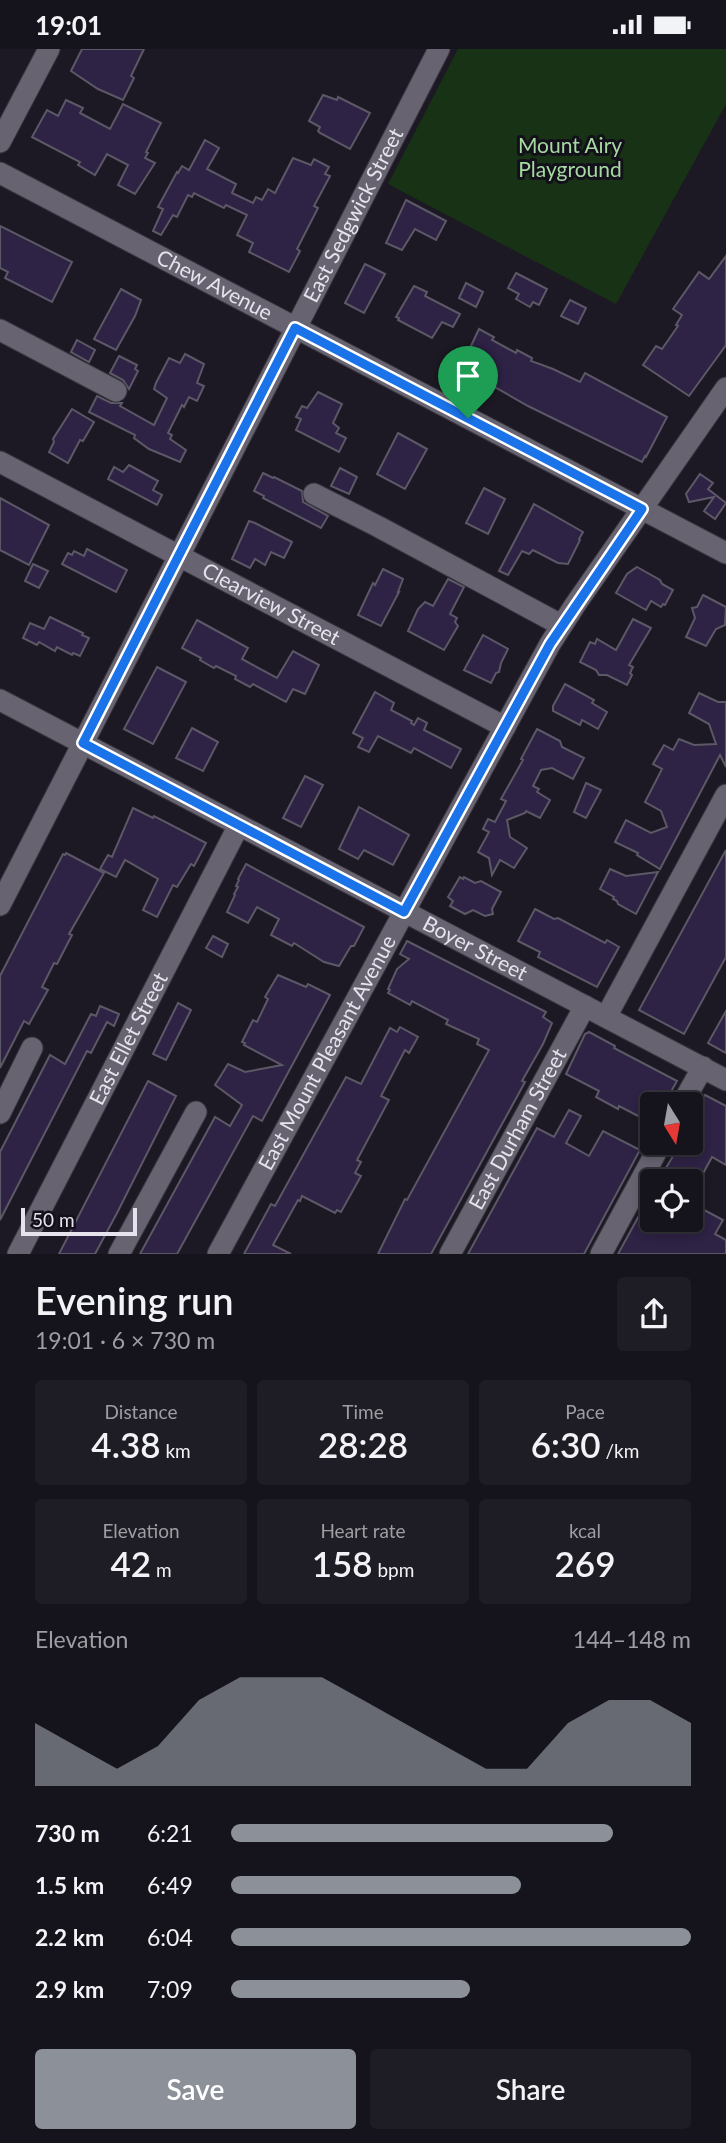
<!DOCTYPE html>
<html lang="en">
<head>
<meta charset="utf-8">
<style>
  :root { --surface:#15131b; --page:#1e1c24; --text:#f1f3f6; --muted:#9d9ea3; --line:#34323a; --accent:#8c9099 }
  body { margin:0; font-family:Lato,sans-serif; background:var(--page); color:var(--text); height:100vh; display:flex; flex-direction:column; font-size:26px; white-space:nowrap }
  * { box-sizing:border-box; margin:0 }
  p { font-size:23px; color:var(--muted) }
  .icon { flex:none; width:38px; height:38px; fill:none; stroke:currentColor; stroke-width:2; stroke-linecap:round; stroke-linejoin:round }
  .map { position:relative; height:1205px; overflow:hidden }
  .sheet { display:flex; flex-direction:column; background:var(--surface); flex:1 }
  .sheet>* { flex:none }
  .needle { width:46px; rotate:169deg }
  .controls { position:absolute; left:640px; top:1043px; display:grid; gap:14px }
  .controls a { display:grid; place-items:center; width:63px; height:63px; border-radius:7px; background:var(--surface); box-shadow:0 4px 10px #0003,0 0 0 2px var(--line); font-size:35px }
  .scale { position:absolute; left:21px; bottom:18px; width:116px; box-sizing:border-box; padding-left:7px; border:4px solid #e6e3ec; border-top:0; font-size:19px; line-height:24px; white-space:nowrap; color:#e6e3ec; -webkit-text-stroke:5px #13101b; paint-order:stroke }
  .pin { position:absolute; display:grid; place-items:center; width:60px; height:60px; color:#fff; margin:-72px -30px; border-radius:50% 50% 50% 0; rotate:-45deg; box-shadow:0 0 7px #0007 }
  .pin .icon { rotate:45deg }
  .round { display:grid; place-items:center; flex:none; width:74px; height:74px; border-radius:7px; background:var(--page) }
  .summary { display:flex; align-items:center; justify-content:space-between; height:119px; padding:0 35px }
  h1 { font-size:38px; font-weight:600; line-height:52px }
  .figures { display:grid; grid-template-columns:repeat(3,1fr); gap:10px; height:119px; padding:7px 35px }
  .figures div { display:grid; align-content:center; border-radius:7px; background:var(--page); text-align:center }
  .figures b { font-size:35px; font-weight:600 }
  .figures small { font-size:19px; font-weight:400 }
  .figures p { font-size:19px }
  .chart { height:196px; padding:14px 35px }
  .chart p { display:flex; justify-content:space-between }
  .chart svg { width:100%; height:126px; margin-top:7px; fill:var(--accent); opacity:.7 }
  .button { display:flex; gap:14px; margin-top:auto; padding:14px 35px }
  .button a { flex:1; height:80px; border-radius:7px; background:var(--accent); color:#fff; font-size:28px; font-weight:600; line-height:80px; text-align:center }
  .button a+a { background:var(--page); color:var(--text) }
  ul { padding:0 35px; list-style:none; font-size:23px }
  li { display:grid; grid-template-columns:112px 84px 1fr; align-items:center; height:52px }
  li i { height:18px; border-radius:9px; background:var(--accent) }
  .status { display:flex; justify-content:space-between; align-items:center; height:49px; padding:0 35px; background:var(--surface); direction:ltr }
  .status svg { height:19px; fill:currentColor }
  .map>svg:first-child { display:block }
</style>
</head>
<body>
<div class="status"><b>19:01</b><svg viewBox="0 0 49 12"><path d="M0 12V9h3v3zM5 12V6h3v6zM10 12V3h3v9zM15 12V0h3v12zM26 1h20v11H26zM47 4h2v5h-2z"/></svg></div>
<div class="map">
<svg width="726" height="1205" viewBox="0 0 726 1205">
  <rect width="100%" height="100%" fill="#1c1924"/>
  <path fill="#183215" d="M458 0H726V55L616 255 388 135Z"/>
  <g fill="#2e2245" stroke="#5c5866" stroke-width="2">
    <path d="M82 0H144L131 27 134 29 123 51 98 40 71 22Z"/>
    <path d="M323 46 337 51 338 48 370 64 350 100 320 84 318 82 320 78 309 72Z"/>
    <path d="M66 51 83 59 80 64 110 80 123 55 161 74 146 103 148 104 145 109 155 114 135 145 118 136 128 116 107 105 95 126 78 116 80 113 32 88 47 61 58 67Z"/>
    <path d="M205 91 219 99 207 120 236 135 232 144 253 154 256 148 262 151 268 140 275 144 293 109 311 116 314 110 329 118 325 125 330 127 314 157 318 159 297 200 300 202 289 223 249 203 253 194 237 186 247 166 226 156 224 159 194 144 192 148 188 146 177 168 173 166 161 186 153 182 163 160 158 158 177 123 178 124 182 117 189 121Z"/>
    <path d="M406 151 446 172 436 191 415 180 402 201 386 194Z"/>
    <path d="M0 177 72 213 52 253 5 229 8 223 0 219Z"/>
    <path d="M726 207V296L689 347 643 316 656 297 662 300 678 277 676 276 682 266 673 260 699 223 709 230Z"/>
    <path d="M365 215 385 225 364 264 345 254Z"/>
    <path d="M516 224 547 240 539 256 533 253 530 258 516 250 519 245 508 239Z"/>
    <path d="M466 234 483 243 476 258 459 249Z"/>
    <path d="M414 237 427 243 425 247 460 265 453 278 442 273 432 289 398 271 399 269 396 268Z"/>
    <path d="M121 240 141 251 135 267 116 301 94 290Z"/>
    <path d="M570 251 586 259 578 275 561 267Z"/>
    <path d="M479 280 494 288 492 291 516 304 517 301 532 309 531 312 553 320 580 333 585 324 667 368 646 408 645 407 642 413 528 357 493 337 494 335 461 318Z"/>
    <path d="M77 291 95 301 89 313 71 303Z"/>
    <path d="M185 305 204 315 197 334 204 337 197 352 189 348 184 358 182 356 168 384 172 386 170 390 186 401 180 413 149 400 134 389 135 386 89 363 97 347 111 354H122L120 357 154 376 167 349 154 340 156 334 169 309 180 314Z"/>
    <path d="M119 307 137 316 135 320 138 322 129 340 123 331 110 324Z"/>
    <path d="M318 343 342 355 333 374 339 379 336 384 346 389 339 403 296 381 301 370 296 368 302 357 307 359Z"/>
    <path d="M72 360 94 373 83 392 80 391 68 414 49 403 54 393 53 390Z"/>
    <path d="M398 384 427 400 405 440 377 425Z"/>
    <path d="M129 416 158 432 153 441 162 446 157 456 108 430 114 418 123 423Z"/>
    <path d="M340 419 357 428 349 445 331 437Z"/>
    <path d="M263 424 273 429 274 428 302 442 303 453 328 467 321 479 263 449 264 447 254 442Z"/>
    <path d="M700 425 713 434 708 440 726 454 715 470 704 462 714 448 689 453 686 445Z"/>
    <path d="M484 439 505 450 488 485 466 474Z"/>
    <path d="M0 449 49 476 29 516 0 501Z"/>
    <path d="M534 455 583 483 579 490 580 491 568 515 558 514 533 501 529 505 522 502 508 526 499 522Z"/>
    <path d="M249 472 255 474 292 493 284 509 271 503 265 516 255 510 250 519 232 510Z"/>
    <path d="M87 500 127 521 116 543 62 515 68 504 72 506 74 502 84 507Z"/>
    <path d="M33 515 48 522 39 539 25 532Z"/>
    <path d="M637 518 660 531 662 535 673 541 665 556 663 555 661 558 651 552 646 561 616 544 627 525Z"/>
    <path d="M383 520 403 530 398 543H399L381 577 358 566 373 534 375 536Z"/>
    <path d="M448 530 464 538 450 565 457 569 455 573 458 577 444 601 408 582 418 560 425 553 433 557Z"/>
    <path d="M703 546 726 558 725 576 716 580 706 597 686 588 695 569 692 559 697 558Z"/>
    <path d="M50 568 83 584 82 586 89 589 80 607 73 604 72 606 57 598 55 602 39 593 37 596 23 589 30 574 44 580Z"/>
    <path d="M633 570 651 579 629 616 633 618 630 624 632 626 627 636 607 626H599L596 621 580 613 590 593 595 595 597 590 616 601Z"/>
    <path d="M197 571 248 599 242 610 277 629 293 602 319 616 305 645 293 640 286 653 253 635 250 638 235 630 236 627 216 617 214 619 200 611 201 609 182 599Z"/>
    <path d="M483 586 508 600 501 614 499 623 496 624 491 634 464 621Z"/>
    <path d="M157 618 186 633 153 695 124 680Z"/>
    <path d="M565 635 594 651 592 654 607 663 598 680 582 671 580 676 553 662V657Z"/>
    <path d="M375 643 394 654 391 661 412 672 411 674 414 676 418 669 427 674 424 681 461 700 451 719 414 699 411 704 378 687 369 703 358 698 363 689 353 684Z"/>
    <path d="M699 644 718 653H726V718L720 706 660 820 637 806 638 804 615 793 626 771 651 784 667 778 661 762 645 753 662 720 653 715 664 696 673 701 679 690 694 696 716 695 709 675 689 664Z"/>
    <path d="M192 679 218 693 203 722 176 709Z"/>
    <path d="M537 680 560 692 562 698 584 709 573 730 552 719 541 721 533 737 539 740 537 743 550 751 540 769 526 762 525 764 507 771 510 788 527 799 514 819 500 811 492 826 489 809 478 803 489 783 483 780 488 770 495 773 506 752 501 750 523 711 521 710Z"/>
    <path d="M305 727 323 736 301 778 283 769Z"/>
    <path d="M586 734 601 741 586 769 574 763Z"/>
    <path d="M359 758 409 786 393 816 364 801 358 810 339 800Z"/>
    <path d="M133 759 153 769 154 767 206 794 194 817 191 815 177 838 173 836 157 868 143 861 158 830 125 811 116 828 100 820 108 806 112 808Z"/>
    <path d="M726 801V908L684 985 639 961Z"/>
    <path d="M66 804 104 824 69 885 72 886 57 915 54 914 42 938 48 941 29 975 24 972 0 1019V927L63 805 65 806Z"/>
    <path d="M246 815 364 878 354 897H351L339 917 324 913 294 894 292 897 271 886 279 870 257 858 248 874 227 863 235 846 234 845 238 838 236 837 239 831 238 830Z"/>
    <path d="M610 820 626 827 658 823 636 865 618 855 617 852 613 850 614 848 600 840Z"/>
    <path d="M460 828 463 830 464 828 475 834 481 832 501 843 492 860 493 865 485 867 473 861 465 865 450 857 453 852 448 848Z"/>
    <path d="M535 860 554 870 558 869 605 894 607 891 619 898 597 938 538 908 540 903 518 892Z"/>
    <path d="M213 887 228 895 222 908 206 899Z"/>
    <path d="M407 892 546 963 543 968 552 974 543 995 522 1032 525 1033 431 1205H378L405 1150 407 1151 489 1001 477 995 479 990 446 975 448 971 412 952 410 956 388 944 390 941 388 940 397 920 409 910 400 905Z"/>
    <path d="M278 926 306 938 308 935 330 946 262 1072 253 1067 177 1205H140L215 1068 230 1077 242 1056 215 1036 228 1015 245 1023 282 1016 244 996 245 994 242 993 253 971 257 973 268 950 265 948Z"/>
    <path d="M178 954 191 961 166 1011 153 1005Z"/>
    <path d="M100 957 119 965 114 977 107 973 91 1004 87 1002 0 1171V1103L50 1006 65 1015 91 965 96 967Z"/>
    <path d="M726 962V1004L708 994Z"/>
    <path d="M400 978 418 988 409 1004 405 1001 381 1047 389 1051 357 1111 361 1113 355 1124 361 1127 341 1163 337 1161 335 1164 302 1147 300 1152 298 1151 273 1196 291 1205H244L271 1155 275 1157 346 1028 361 1035 390 979 397 983Z"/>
    <path d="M589 983 615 997 614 999 677 1032 664 1055H653V1072L642 1069 619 1057 618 1060 596 1048 599 1042 566 1025 585 985Z"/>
    <path d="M148 1032 176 1047 117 1164 95 1205H59Z"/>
    <path d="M705 1046 726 1057V1116L712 1108 699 1132H658L681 1094H691V1071Z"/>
    <path d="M569 1061 581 1067 566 1094 589 1107 603 1082 640 1101 584 1205H468L537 1079 554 1088Z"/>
    <path d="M653 1141V1171H691V1154L723 1171 715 1185 726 1191V1205H618Z"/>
  </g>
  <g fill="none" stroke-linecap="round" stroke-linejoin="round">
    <g stroke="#38363e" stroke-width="23">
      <g id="minor">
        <path d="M0 93 49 0"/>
        <path id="s1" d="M0 124 726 504"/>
        <path d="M0 281 116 342"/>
        <path id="s2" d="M0 413 505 678"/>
        <path d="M314 445 379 478 561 576"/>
        <path id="s3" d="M0 651 726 1031"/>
        <path id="s4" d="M0 856 439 0"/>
        <path d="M606 968 726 746"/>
        <path d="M682 1055 703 1018"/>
        <path d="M0 1064 32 999"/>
        <path id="s5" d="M18 1205 239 776"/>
        <path d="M119 1205 196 1063"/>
        <path id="s6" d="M218 1205 550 595 575 556 726 339"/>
        <path id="s7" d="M450 1205 585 957"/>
        <path d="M601 1205 661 1094"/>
      </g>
    </g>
    <use href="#minor" stroke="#676371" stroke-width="21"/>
  </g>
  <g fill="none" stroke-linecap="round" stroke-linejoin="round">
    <g stroke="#fff" stroke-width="14">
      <path id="route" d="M295 279 642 460 550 595 404 863 83 694Z"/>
    </g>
    <use href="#route" stroke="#1a73e8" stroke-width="9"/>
  </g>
  <g text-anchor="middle" stroke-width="6" stroke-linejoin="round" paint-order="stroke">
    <g font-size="21" fill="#a6d9a0" stroke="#13101b">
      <text x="570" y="104">Mount Airy<tspan x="570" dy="24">Playground</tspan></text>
    </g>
    <g font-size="21" fill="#e6e3ec" stroke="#13101b">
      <text dy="7" stroke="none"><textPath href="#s4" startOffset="775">East Sedgwick Street</textPath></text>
      <text dy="7" stroke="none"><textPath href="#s1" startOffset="242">Chew Avenue</textPath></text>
      <text dy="7" stroke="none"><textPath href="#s2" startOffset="306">Clearview Street</textPath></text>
      <text dy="7" stroke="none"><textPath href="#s3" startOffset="536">Boyer Street</textPath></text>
      <text dy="7" stroke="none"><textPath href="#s5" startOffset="242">East Ellet Street</textPath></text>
      <text dy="7" stroke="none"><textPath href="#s6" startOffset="229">East Mount Pleasant Avenue</textPath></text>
      <text dy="7" stroke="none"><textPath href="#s7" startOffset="142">East Durham Street</textPath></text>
    </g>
  </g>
</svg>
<div class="controls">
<a><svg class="needle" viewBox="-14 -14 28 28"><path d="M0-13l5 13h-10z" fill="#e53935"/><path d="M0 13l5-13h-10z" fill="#9d9ea3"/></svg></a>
<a><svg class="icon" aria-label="locate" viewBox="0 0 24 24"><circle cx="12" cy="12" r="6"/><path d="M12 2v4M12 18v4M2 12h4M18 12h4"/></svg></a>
</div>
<div class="scale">50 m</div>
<div class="pin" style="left:468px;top:369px;background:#1e9e55"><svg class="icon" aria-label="arrive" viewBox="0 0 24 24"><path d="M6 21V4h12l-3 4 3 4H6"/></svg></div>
</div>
<section class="sheet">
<div class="summary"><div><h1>Evening run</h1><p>19:01 · 6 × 730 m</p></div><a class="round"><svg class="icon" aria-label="share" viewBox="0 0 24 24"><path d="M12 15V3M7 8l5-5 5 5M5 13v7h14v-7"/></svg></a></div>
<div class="figures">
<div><p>Distance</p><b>4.38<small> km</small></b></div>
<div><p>Time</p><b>28:28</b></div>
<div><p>Pace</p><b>6:30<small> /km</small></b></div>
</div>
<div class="figures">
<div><p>Elevation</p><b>42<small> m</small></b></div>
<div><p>Heart rate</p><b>158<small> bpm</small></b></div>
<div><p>kcal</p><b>269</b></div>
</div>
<div class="chart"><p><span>Elevation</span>144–148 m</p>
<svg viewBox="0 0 160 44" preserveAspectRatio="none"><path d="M0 44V22L10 30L20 38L30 30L40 14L50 6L60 6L70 6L80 14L90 22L100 30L110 38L120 38L130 22L140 14L150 14L160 22V44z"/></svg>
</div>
<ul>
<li><b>730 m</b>6:21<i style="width:83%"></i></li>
<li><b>1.5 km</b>6:49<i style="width:63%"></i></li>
<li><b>2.2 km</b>6:04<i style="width:100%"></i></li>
<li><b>2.9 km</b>7:09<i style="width:52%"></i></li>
</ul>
<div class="button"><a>Save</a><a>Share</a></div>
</section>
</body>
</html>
